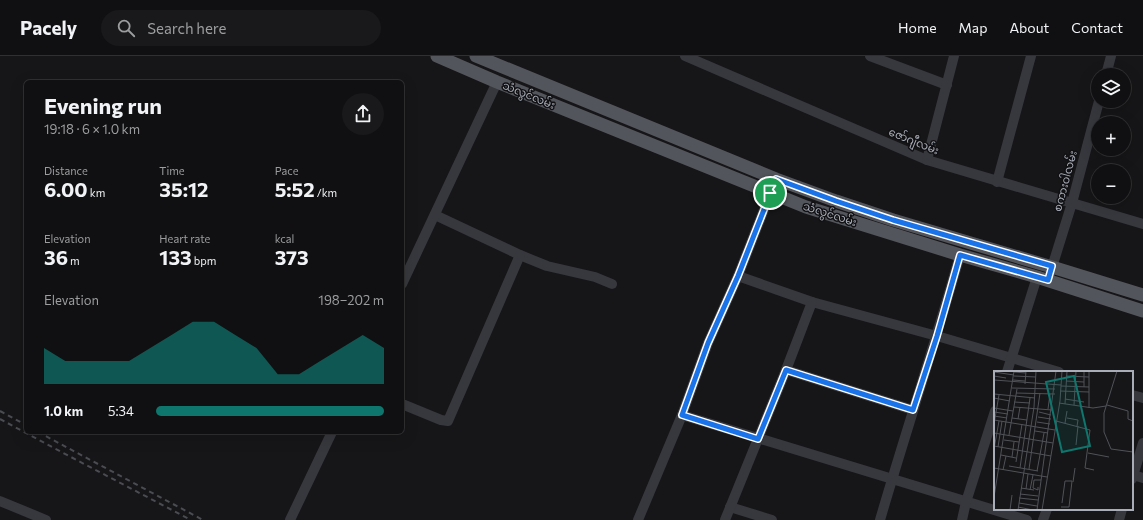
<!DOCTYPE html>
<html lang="en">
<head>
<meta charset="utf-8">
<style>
  :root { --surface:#101012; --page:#19191b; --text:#f1f3f6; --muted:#9c9d9f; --line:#303032; --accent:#0f766e }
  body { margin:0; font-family:Commissioner,"Noto Sans Myanmar",sans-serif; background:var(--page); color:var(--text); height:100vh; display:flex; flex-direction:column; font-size:15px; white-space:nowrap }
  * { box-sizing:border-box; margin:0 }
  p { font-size:13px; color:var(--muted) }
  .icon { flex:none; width:22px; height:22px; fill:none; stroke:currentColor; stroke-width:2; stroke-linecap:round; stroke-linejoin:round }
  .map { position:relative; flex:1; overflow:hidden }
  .side { position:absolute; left:24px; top:24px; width:380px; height:354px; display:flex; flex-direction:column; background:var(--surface); border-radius:6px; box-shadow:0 4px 16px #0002,0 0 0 1px var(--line) }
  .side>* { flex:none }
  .fabs { position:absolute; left:1091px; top:12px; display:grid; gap:8px }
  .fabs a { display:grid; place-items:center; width:40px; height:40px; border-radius:50%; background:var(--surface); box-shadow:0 4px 16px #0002,0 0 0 1px var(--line); font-size:20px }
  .pin { position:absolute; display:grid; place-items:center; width:34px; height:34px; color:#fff; margin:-17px; border:2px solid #fff; border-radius:50%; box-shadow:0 1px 4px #0007 }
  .round { display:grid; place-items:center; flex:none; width:42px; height:42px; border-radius:21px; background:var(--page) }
  .summary { display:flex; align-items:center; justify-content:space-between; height:68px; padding:0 20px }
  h1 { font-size:22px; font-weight:700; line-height:30px }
  .metrics { display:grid; grid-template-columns:repeat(3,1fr); gap:6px; height:68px; padding:4px 20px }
  .metrics div { display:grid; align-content:center }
  .metrics b { font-size:20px; font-weight:700 }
  .metrics small { font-size:11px; font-weight:400 }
  .metrics p { font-size:11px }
  .chart { height:112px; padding:8px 20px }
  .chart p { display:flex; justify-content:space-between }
  .chart svg { width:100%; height:72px; margin-top:4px; fill:var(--accent); opacity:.7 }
  ul { padding:0 20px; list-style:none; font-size:13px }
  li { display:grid; grid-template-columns:64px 48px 1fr; align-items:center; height:30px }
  li i { height:10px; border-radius:5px; background:var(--accent) }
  header { display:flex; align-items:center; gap:24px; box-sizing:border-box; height:56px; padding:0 20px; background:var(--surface); border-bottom:1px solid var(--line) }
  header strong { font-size:19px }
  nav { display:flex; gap:22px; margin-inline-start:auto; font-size:14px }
  .search { width:280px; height:36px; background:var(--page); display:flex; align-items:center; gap:10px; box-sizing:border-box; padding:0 14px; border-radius:22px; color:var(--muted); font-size:15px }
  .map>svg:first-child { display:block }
</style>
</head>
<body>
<header>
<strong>Pacely</strong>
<div class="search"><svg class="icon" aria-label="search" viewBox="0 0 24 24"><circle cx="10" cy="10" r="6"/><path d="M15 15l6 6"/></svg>Search here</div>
<nav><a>Home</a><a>Map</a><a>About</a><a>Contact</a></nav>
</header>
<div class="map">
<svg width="1143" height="464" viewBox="0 0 1143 464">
  <rect width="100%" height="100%" fill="#161618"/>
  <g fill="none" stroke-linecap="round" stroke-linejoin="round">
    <g stroke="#37383d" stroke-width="10">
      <path d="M685 0 927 104 1143 168"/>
      <path d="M870 0 947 29"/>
      <path d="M1106 19 1111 0"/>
      <path d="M927 104 954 0"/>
      <path d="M997 126 1031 0"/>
      <path d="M435 159 520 199 547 210 595 221 612 228"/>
      <path d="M738 220 812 246 937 280 1059 316"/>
      <path d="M1048 224 1072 147 1099 45"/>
      <path d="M402 228 497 26"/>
      <path d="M786 314 913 354"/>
      <path d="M1007 316 1037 221"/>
      <path d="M1132 339 1143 342"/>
      <path d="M402 348 441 364 448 365 520 199"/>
      <path d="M682 359 1027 464"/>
      <path d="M1133 419 1143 422"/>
      <path d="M1132 423 1143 387"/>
      <path d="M0 445 46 464"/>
      <path d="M730 451 772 464"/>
      <path d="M290 464 332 376"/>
      <path d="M638 464 682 359 708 287 738 220 776 123"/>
      <path d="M725 464 786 314 812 246"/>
      <path d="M880 464C906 375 935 288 960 199"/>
      <path d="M962 464 966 446 995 355"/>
      <path d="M1043 464 1047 453"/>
      <path d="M1119 464 1122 453"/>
    </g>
    <g stroke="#53555c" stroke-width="13">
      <path d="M437 0 497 26 806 151 960 199 1037 221 1143 255"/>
      <path d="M476 0 776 123 836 145 893 164 1052 211 1143 239"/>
    </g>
    <g stroke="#4a4c52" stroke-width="2" stroke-dasharray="5 4" stroke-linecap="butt">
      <path d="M0 355 26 369"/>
      <path d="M0 363 69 400 191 464"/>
      <path d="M38 376 203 464"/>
    </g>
  </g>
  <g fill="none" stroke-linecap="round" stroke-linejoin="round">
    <g stroke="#fff" stroke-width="8">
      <path id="route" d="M776 123 836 145 893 164 1052 210 1048 224 960 199 937 280 913 354 786 314 758 383 682 359 708 287 738 220Z"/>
    </g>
    <use href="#route" stroke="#1a73e8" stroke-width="5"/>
  </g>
  <g text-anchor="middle" stroke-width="3" stroke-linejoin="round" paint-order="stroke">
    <g font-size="11" fill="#a8adb8" stroke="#111113">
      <text transform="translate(529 39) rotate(22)" y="4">သံလွင်လမ်း</text>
      <text transform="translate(914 85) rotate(22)" y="4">ဇော်ဂျီလမ်း</text>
      <text transform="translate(1065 125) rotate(-75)" y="4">စကားဝါလမ်း</text>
      <text transform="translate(830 158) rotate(18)" y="4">သံလွင်လမ်း</text>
    </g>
  </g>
  <g transform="translate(994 315)">
    <rect width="139" height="139" fill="#161618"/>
    <path fill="none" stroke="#505258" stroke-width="1" d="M90 0V16M95 0V37M123 0 110 42V61L117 78 139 81M0 1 20 4M20 1 32 2M0 5 12 7M20 5 42 6M72 5 95 6M0 9 67 14M19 9 31 10M72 10 90 11M31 13 32 0M67 15 95 16M18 17 61 18M66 20 95 21M22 22 61 23M0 23 41 27M0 27 16 30M71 28 90 31M20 31 36 32M65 32 99 37 112 35M71 33 73 0M80 34 82 0M113 34 134 40V48L139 50M20 36 58 39M0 37 19 40M54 38 56 23M0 41 14 43M45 41 57 44M0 45 13 47M44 46 57 48M18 47 33 49M73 47 84 49 83 55M24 48 26 36M0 49 61 59M62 50 96 59 91 97 100 99M43 51 56 53M71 52 73 40M0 53 5 24M41 60 54 62M0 62 59 72M15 64 23 18M10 69 25 71M82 74 84 55M0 75 57 85M4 76 8 50M0 78 5 50M94 82 115 86M7 84 22 87M18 86 20 71M22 91 28 53M15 95 44 100M0 97 53 106M26 97 36 27M35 98 46 22M9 99 12 85M43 100 50 62M79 111 81 97M44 116V119L39 117 40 109H47M27 117 40 119M32 118 34 103M36 119 39 104M26 123 44 125M0 126 20 0M25 127 44 129M25 132 43 135M24 136 39 139M67 136H75L78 110H71L68 132M16 139 18 124M24 139 40 36 42 0M43 139 62 0M48 139 66 30 68 0"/>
    <path fill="#0f766e" fill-opacity="0.15" stroke="#0f766e" stroke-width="2" d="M80 5 96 75 68 81 52 11Z"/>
    <rect width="139" height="139" fill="none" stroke="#a8adb8" stroke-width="2"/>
  </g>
</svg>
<div class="fabs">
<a><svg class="icon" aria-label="layers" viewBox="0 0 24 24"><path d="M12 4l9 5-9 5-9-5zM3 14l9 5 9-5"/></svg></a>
<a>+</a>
<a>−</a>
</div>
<div class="pin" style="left:770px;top:137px;background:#1e9e55"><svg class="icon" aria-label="arrive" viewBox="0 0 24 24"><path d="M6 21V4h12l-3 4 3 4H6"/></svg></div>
<section class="side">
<div class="summary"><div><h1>Evening run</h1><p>19:18 · 6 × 1.0 km</p></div><a class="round"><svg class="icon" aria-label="share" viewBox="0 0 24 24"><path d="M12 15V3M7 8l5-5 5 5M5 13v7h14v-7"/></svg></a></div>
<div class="metrics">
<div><p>Distance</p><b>6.00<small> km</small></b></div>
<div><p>Time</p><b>35:12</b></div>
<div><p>Pace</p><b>5:52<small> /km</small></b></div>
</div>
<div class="metrics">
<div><p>Elevation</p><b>36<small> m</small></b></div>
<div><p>Heart rate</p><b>133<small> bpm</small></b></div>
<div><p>kcal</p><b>373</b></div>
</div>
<div class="chart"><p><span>Elevation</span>198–202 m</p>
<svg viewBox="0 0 160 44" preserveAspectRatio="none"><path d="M0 44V22L10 30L20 30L30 30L40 30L50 22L60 14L70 6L80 6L90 14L100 22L110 38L120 38L130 30L140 22L150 14L160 22V44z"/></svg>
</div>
<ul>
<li><b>1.0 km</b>5:34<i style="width:100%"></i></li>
</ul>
</section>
</div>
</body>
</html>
